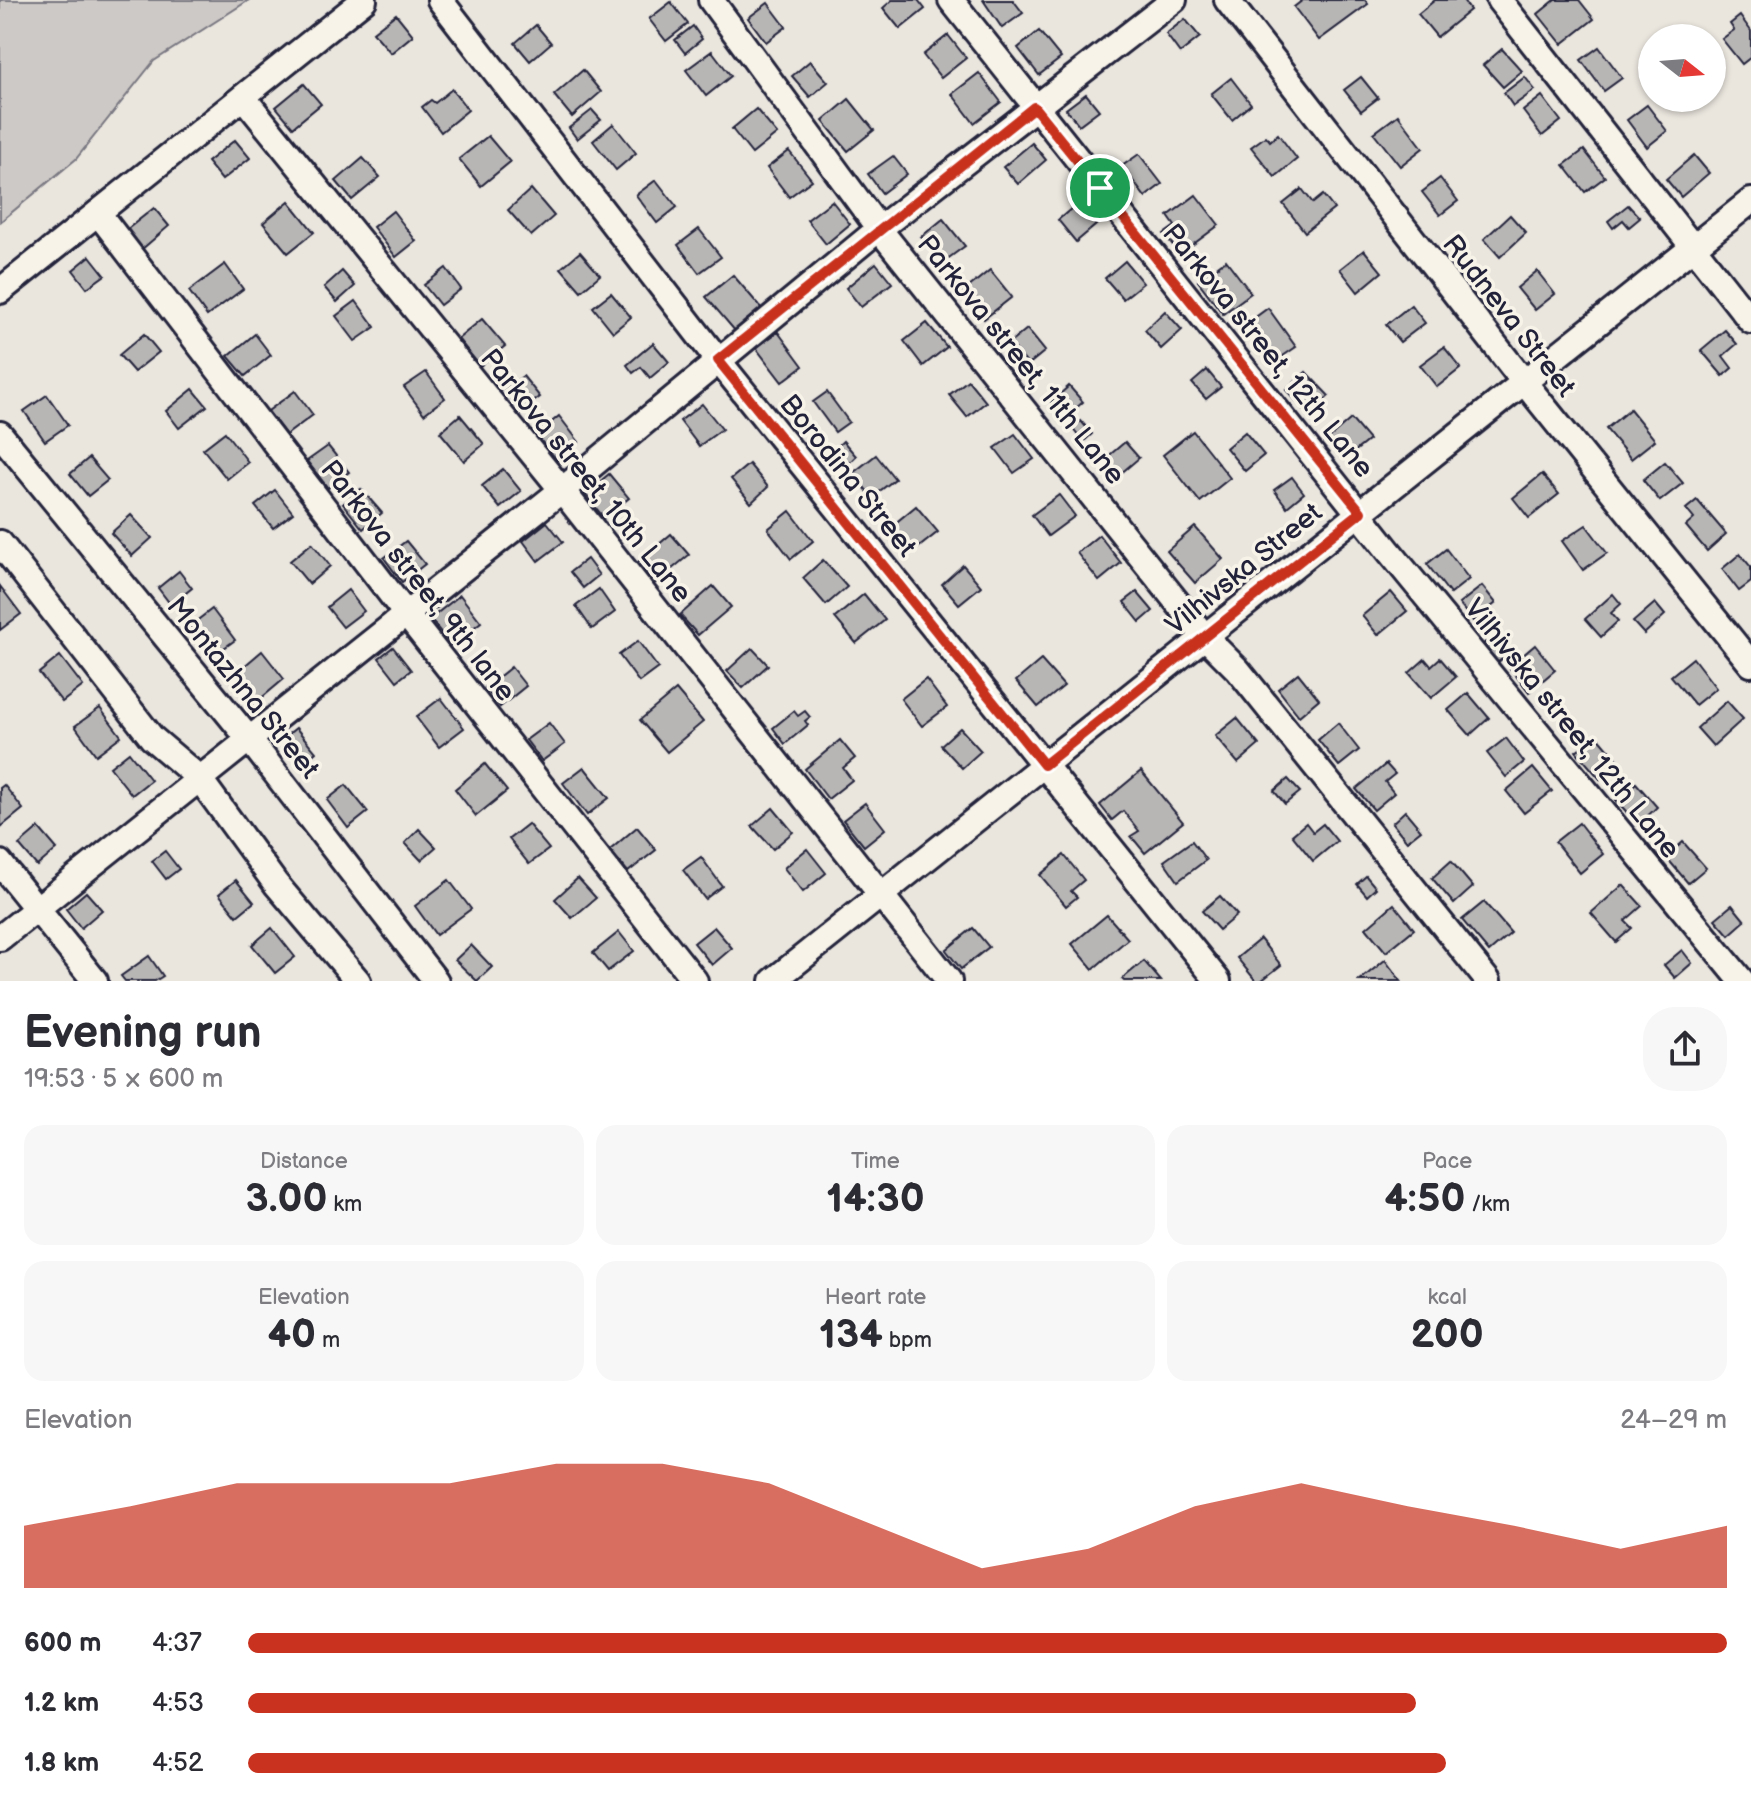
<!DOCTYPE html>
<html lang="en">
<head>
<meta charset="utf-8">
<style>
  :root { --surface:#fff; --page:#f7f7f7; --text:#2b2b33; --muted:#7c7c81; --accent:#c8321e }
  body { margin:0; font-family:"Balsamiq Sans",sans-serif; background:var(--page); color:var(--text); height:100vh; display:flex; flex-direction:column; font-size:30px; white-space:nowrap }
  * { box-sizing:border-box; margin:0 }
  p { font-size:26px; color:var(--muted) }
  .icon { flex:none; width:44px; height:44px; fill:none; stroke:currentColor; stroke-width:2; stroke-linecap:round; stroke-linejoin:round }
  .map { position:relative; height:981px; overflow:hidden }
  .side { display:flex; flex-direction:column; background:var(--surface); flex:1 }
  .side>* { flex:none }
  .needle { width:52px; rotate:107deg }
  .tools { position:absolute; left:1638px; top:24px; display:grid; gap:16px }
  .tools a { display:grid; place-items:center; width:88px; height:88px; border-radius:50%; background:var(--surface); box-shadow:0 2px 6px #0004; font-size:40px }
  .pin { position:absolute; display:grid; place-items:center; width:68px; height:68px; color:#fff; margin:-34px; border:4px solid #fff; border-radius:50%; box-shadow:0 2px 8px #0007 }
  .round { display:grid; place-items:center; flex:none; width:84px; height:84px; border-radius:32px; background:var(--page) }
  .overview { display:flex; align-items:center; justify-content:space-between; height:136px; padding:0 24px }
  h1 { font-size:44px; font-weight:800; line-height:60px }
  .metrics { display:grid; grid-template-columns:repeat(3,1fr); gap:12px; height:136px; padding:8px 24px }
  .metrics div { display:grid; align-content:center; border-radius:20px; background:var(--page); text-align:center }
  .metrics b { font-size:40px; font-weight:800 }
  .metrics small { font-size:22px; font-weight:400 }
  .metrics p { font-size:22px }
  .chart { height:224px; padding:16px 24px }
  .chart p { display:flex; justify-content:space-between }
  .chart svg { width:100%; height:144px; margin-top:8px; fill:var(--accent); opacity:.7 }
  ul { padding:0 24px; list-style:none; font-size:26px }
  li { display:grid; grid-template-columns:128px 96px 1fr; align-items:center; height:60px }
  li i { height:20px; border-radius:10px; background:var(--accent) }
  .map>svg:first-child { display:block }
</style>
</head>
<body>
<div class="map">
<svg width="1751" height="981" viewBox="0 0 1751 981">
  <rect width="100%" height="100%" fill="#eae6de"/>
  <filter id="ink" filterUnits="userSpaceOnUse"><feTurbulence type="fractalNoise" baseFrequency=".0125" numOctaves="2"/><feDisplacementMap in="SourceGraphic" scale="16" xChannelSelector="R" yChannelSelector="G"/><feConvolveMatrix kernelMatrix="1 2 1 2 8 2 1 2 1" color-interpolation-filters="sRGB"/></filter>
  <g filter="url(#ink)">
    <path fill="#cdc9c6" stroke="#787680" stroke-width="2" d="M0 0H249L154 61 76 159 0 222Z"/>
    <g fill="#b8b6b5" stroke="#22223b" stroke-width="2">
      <path d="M892 0H918L925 9 900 29 883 8Z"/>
      <path d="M983 0H1013L1023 13 1002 28Z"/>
      <path d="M1303 0H1365L1368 4 1319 40 1294 7Z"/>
      <path d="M1435 0H1463L1470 10 1437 37 1418 14Z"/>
      <path d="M1555 0H1579L1594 19 1562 44 1538 14Z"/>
      <path d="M671 2 688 24 666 41 649 19Z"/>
      <path d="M768 3 786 27 766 42 748 18Z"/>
      <path d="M396 14 413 35 391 53 373 32Z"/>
      <path d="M1740 16 1751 31V57L1742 64 1722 39 1734 30 1730 24Z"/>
      <path d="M1185 19 1200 37 1180 53 1166 34Z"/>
      <path d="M536 25 551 43 530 61 515 43Z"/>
      <path d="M693 26 702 39 685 53 675 40Z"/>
      <path d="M1039 31 1061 58 1039 75 1018 48Z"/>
      <path d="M948 35 966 58 941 78 923 55Z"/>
      <path d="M1599 47 1622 78 1604 91 1581 60Z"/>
      <path d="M1502 49 1522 71 1503 87 1483 65Z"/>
      <path d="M712 51 731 76 706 96 686 70Z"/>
      <path d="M810 61 828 82 810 97 792 76Z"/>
      <path d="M583 70 601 92 572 117 554 95Z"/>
      <path d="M979 73 1001 102 974 123 952 94Z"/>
      <path d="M1361 77 1378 98 1361 111 1344 90Z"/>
      <path d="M1525 77 1535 90 1513 106 1504 93Z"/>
      <path d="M1231 78 1251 104 1232 120 1211 94Z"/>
      <path d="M304 84 321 104 293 127 276 107Z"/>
      <path d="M452 89 468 110 441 132 422 107 431 100 435 103Z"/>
      <path d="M1086 94 1099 110 1079 125 1066 109Z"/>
      <path d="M1542 96 1561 121 1542 136 1523 111Z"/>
      <path d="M849 99 874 130 848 151 823 121Z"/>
      <path d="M1647 105 1667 131 1647 147 1627 120Z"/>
      <path d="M756 109 777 134 752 154 732 129Z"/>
      <path d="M592 110 601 120 577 139 569 128Z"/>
      <path d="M1398 115 1423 148 1400 166 1374 133Z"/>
      <path d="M613 124 636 153 616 170 593 141Z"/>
      <path d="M1278 134 1297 159 1275 177 1251 147 1266 136 1270 141Z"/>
      <path d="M488 136 510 162 481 186 459 159Z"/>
      <path d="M235 140 250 158 222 180 207 162Z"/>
      <path d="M1032 143 1046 160 1018 184 1003 167Z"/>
      <path d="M1584 150 1605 177 1585 192 1564 165Z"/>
      <path d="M789 151 812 180 789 197 767 168Z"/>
      <path d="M1139 154 1162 184 1145 197 1122 166Z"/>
      <path d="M1694 155 1709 173 1681 197 1666 179Z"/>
      <path d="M893 156 907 174 882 193 868 174Z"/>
      <path d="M363 158 380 177 352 200 336 181Z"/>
      <path d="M1440 178 1458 201 1440 215 1422 192Z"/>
      <path d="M656 180 677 207 657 223 636 195Z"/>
      <path d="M531 189 554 216 531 236 508 210Z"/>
      <path d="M1302 189 1313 203 1323 195 1334 209 1305 232 1283 204Z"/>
      <path d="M1196 195 1219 225 1180 254 1164 234 1175 226 1168 216Z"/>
      <path d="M289 201 314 232 288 253 263 223Z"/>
      <path d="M832 201 850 224 826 244 807 220Z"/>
      <path d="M1078 203 1096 225 1076 242 1058 220Z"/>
      <path d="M1628 205 1640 218 1629 227 1623 220 1613 228 1608 221Z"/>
      <path d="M154 208 169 226 141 250 125 231Z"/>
      <path d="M393 211 416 241 396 257 373 227Z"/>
      <path d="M1510 215 1526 233 1500 257 1484 239Z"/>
      <path d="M943 219 965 246 942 263 921 237Z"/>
      <path d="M699 229 721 257 699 273 678 245Z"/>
      <path d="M1364 250 1382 272 1358 292 1340 269Z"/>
      <path d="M580 252 600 275 581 291 561 268Z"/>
      <path d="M90 256 105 275 87 288 73 270Z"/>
      <path d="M1226 260 1251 293 1223 314 1198 281Z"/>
      <path d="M1125 261 1143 283 1123 299 1105 278Z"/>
      <path d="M876 263 892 283 861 307 846 288Z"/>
      <path d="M225 264 243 289 207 316 189 291Z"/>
      <path d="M446 268 461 289 440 305 424 285Z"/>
      <path d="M990 270 1012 297 984 319 963 292Z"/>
      <path d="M342 271 355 286 337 302 324 287Z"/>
      <path d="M1537 271 1555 294 1535 310 1517 288Z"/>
      <path d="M733 275 762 309 736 332 706 297Z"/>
      <path d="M611 293 631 317 613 332 593 307Z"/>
      <path d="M356 301 375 327 355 341 336 316Z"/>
      <path d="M1411 305 1425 323 1400 342 1386 325Z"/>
      <path d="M1268 308 1296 347 1270 365 1242 327Z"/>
      <path d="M1165 311 1182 330 1161 349 1145 330Z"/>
      <path d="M482 319 505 346 480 366 458 339Z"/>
      <path d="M927 323 947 347 923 366 904 341Z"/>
      <path d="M1027 329 1045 351 1028 365 1010 343Z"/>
      <path d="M1725 330 1737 344 1723 356 1732 368 1723 376 1701 350Z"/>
      <path d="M778 332 803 366 782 382 756 348Z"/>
      <path d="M144 334 159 352 134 372 119 355Z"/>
      <path d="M255 334 271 355 245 376 228 356Z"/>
      <path d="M653 343 669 362 650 378 641 367 633 373 627 365Z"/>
      <path d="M1444 347 1461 368 1437 387 1420 365Z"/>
      <path d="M1207 370 1221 387 1206 399 1192 383Z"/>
      <path d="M426 372 445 398 424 414 404 387Z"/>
      <path d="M1306 372 1329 396 1309 414 1286 390Z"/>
      <path d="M523 376 540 397 521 411 505 390Z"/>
      <path d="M968 380 986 402 967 417 949 395Z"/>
      <path d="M1069 386 1083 402 1065 418 1051 402Z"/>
      <path d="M193 389 207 406 179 428 166 411Z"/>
      <path d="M295 391 313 415 286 435 268 411Z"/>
      <path d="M827 392 849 422 835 432 813 402Z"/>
      <path d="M47 395 68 425 45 441 24 411Z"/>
      <path d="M702 404 722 429 699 446 680 421Z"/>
      <path d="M1630 409 1655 440 1631 459 1606 429Z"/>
      <path d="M460 415 484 444 464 461 440 432Z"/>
      <path d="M559 416 579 442 557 460 536 435Z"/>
      <path d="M1351 419 1369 440 1345 459 1328 439Z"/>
      <path d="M1081 421 1092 434 1083 442 1072 428Z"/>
      <path d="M1193 431 1230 478 1200 502 1163 455Z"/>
      <path d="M225 432 248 462 227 479 203 449Z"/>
      <path d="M1245 432 1264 455 1245 471 1226 448Z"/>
      <path d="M1015 434 1034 459 1014 473 995 448Z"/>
      <path d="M843 441 856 456 841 471 827 456Z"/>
      <path d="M1125 442 1139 458 1113 480 1099 464Z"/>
      <path d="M328 446 349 472 328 488 307 461Z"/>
      <path d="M876 455 895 479 872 497 853 473Z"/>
      <path d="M89 458 108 480 88 496 70 474Z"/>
      <path d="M1665 462 1683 483 1660 501 1643 480Z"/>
      <path d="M749 464 768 487 751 503 731 479Z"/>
      <path d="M503 469 521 491 500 508 482 486Z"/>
      <path d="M609 474 629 498 604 518 585 494Z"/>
      <path d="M1542 474 1559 494 1529 518 1513 498Z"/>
      <path d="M1292 477 1304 493 1287 507 1274 490Z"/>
      <path d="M361 489 382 513 363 529 343 504Z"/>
      <path d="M275 490 293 513 273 528 255 506Z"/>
      <path d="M1059 495 1075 516 1048 536 1032 515Z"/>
      <path d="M1697 500 1726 534 1707 551 1686 526 1694 519 1686 509Z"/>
      <path d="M916 506 938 532 914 551 893 525Z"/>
      <path d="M790 511 813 541 791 559 768 529Z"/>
      <path d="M131 515 152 538 132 556 111 533Z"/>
      <path d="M547 522 563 542 538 561 523 541Z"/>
      <path d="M1586 525 1607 553 1583 570 1562 541Z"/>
      <path d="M1195 527 1223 559 1195 583 1167 551Z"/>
      <path d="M671 534 689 555 654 584 637 563Z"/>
      <path d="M1099 535 1121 563 1099 581 1077 553Z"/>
      <path d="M406 541 425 564 402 582 384 558Z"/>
      <path d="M312 543 330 566 309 584 290 561Z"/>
      <path d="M1446 549 1469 579 1450 594 1427 564Z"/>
      <path d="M1740 554 1751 567V582L1739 591 1722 569Z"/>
      <path d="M587 559 599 575 583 588 570 572Z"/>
      <path d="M823 560 847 587 826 605 803 578Z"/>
      <path d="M963 565 981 586 959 604 942 584Z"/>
      <path d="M179 571 192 588 171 605 158 588Z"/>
      <path d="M0 586 21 614 0 630Z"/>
      <path d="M713 586 731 607 698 635 680 615Z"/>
      <path d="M1482 586 1496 603 1473 621 1459 604Z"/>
      <path d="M599 589 615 612 592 629 576 606Z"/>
      <path d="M348 590 364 611 343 627 327 607Z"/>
      <path d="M1137 592 1153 611 1140 622 1124 602Z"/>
      <path d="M1391 592 1407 611 1378 635 1362 616Z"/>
      <path d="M864 594 885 620 856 643 835 618Z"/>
      <path d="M1613 594 1621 604 1611 613 1618 621 1601 637 1585 619Z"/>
      <path d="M460 595 481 622 451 645 430 619Z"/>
      <path d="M1655 603 1665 615 1644 634 1633 622Z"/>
      <path d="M212 609 235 640 213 656 190 626Z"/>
      <path d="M1496 633 1512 651 1497 663 1482 645Z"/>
      <path d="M638 641 658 668 639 682 619 655Z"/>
      <path d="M1535 645 1555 670 1529 692 1509 667Z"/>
      <path d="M393 647 411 670 397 681 379 658Z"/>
      <path d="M752 648 768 665 743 688 727 671Z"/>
      <path d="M262 651 284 679 252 706 229 679Z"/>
      <path d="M60 656 83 686 62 702 39 673Z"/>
      <path d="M1440 658 1456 677 1431 698 1409 673 1425 659 1431 666Z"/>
      <path d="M1693 658 1716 688 1695 705 1671 676Z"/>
      <path d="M1041 660 1064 686 1038 707 1016 681Z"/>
      <path d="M511 667 526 686 500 707 485 688Z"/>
      <path d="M1298 673 1319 699 1299 716 1278 689Z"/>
      <path d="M926 679 947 707 922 726 901 699Z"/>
      <path d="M676 690 703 722 667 752 640 720Z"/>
      <path d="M1468 693 1489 718 1470 735 1448 710Z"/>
      <path d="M441 698 464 728 439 747 416 717Z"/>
      <path d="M1727 701 1743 719 1713 746 1697 728Z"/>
      <path d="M100 708 121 736 96 755 75 726Z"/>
      <path d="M794 711 798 716 805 711 810 717 805 721 808 725 785 744 773 728Z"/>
      <path d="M1237 718 1259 745 1238 763 1215 736Z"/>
      <path d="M549 723 565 744 542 761 526 740Z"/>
      <path d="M1338 723 1359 750 1339 766 1318 740Z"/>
      <path d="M296 728 316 752 300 765 281 740Z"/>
      <path d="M960 728 981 751 962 768 941 745Z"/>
      <path d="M1597 735 1620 762 1600 779 1576 751Z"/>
      <path d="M1506 738 1524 762 1506 777 1487 753Z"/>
      <path d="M840 740 855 758 843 768 852 780 828 799 805 769Z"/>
      <path d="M129 752 151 780 132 795 110 767Z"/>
      <path d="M485 764 507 791 476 816 455 789Z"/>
      <path d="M1386 764 1395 774 1385 782 1394 793 1374 810 1356 789Z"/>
      <path d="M584 767 609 798 587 815 563 783Z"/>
      <path d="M1533 768 1552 791 1524 813 1506 791Z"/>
      <path d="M1141 771 1183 822 1145 853 1131 836 1139 831 1123 811 1112 820 1100 805Z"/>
      <path d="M1288 779 1300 792 1285 804 1274 791Z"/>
      <path d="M1636 783 1657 807 1638 825 1616 800Z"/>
      <path d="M4 785 23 809 1 827 0 788Z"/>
      <path d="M346 785 368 812 348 828 327 800Z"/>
      <path d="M865 803 885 829 864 846 843 820Z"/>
      <path d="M773 808 793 832 773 849 752 826Z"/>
      <path d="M1405 811 1421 830 1407 841 1392 823Z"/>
      <path d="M1306 823 1313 832 1323 824 1337 841 1313 861 1292 835Z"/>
      <path d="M1579 823 1603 854 1580 873 1555 842Z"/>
      <path d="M528 824 549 849 529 864 509 839Z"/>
      <path d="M637 827 656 850 628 872 610 850Z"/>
      <path d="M39 828 57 849 37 866 19 845Z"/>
      <path d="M419 829 436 847 421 860 405 843Z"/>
      <path d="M1192 841 1206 860 1178 881 1164 861Z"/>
      <path d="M1683 842 1706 868 1688 883 1666 857Z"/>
      <path d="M807 849 826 873 803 892 784 868Z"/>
      <path d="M165 851 179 869 166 879 152 861Z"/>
      <path d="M1064 855 1084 880 1071 891 1077 897 1066 906 1040 875Z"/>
      <path d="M701 857 722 886 705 899 683 870Z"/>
      <path d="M1451 861 1473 887 1454 904 1432 878Z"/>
      <path d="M1366 876 1376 888 1367 896 1357 884Z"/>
      <path d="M578 878 596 898 572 918 555 899Z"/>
      <path d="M236 880 254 902 237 916 219 894Z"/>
      <path d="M449 880 471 909 436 935 415 906Z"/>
      <path d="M1623 885 1642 906 1625 921 1632 928 1616 942 1591 913Z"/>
      <path d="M86 892 102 910 81 928 66 909Z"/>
      <path d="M1220 896 1237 915 1219 930 1202 911Z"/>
      <path d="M1484 902 1511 933 1489 952 1462 920Z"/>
      <path d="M1394 904 1414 929 1386 952 1366 928Z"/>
      <path d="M1732 905 1745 921 1729 935 1715 919Z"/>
      <path d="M1107 915 1128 939 1093 969 1072 944Z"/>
      <path d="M714 927 732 948 712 965 694 943Z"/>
      <path d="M272 928 295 957 275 973 252 945Z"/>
      <path d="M973 928 989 947 961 969 946 950Z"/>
      <path d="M619 932 634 951 608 971 593 953Z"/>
      <path d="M1260 939 1281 965 1261 981H1256L1237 958Z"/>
      <path d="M471 945 492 967 477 981 455 960Z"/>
      <path d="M1682 950 1692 963 1675 978 1664 965Z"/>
      <path d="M149 956 163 976 155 981H125L121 976Z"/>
      <path d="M1385 960 1401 981H1359Z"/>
      <path d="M1144 961 1161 981H1124L1122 979Z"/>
    </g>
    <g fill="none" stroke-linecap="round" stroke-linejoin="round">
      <g stroke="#22223b" stroke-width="30">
        <g id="minor">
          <path d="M440 0 718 360 1218 981"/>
          <path d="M711 0 879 229 1205 637 1238 670 1488 981"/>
          <path d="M951 0 1388 550 1742 981"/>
          <path d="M1227 0 1524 382 1751 664"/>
          <path d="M1499 0 1751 321"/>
          <path d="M243 97 562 490 949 981"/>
          <path d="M98 213 406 614 695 981"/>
          <path d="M0 291 364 0"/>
          <path d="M0 434 249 739 436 981"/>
          <path d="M0 543 152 738 199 778 276 884 358 981"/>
          <path d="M0 863 95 981"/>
          <path d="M0 938 562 490 879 229 1174 0"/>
          <path d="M773 981 1751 201"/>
        </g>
      </g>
      <use href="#minor" stroke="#f7f3e8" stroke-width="24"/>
    </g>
  </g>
  <g fill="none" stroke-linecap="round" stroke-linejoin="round" filter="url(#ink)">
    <g stroke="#fff" stroke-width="16">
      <path id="route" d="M1034 107 1361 512 1044 765 718 360Z"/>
    </g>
    <use href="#route" stroke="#c8321e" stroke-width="10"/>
  </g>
  <g text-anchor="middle" stroke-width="7" stroke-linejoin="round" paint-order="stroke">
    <g font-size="28" fill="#22223b" stroke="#f7f3e8">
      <text transform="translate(1510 315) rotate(52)" y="10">Rudneva Street</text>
      <text transform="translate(1269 350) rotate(51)" y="10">Parkova street, 12th Lane</text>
      <text transform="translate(1022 359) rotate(51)" y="10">Parkova street, 11th Lane</text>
      <text transform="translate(587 475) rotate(51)" y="10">Parkova street, 10th Lane</text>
      <text transform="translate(849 475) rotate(51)" y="10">Borodina Street</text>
      <text transform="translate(1243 568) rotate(-39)" y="10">Vilhivska Street</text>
      <text transform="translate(419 580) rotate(52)" y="10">Parkova street, 9th lane</text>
      <text transform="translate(244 687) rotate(51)" y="10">Montazhna Street</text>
      <text transform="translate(1573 728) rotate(51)" y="10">Vilhivska street, 12th Lane</text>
    </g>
  </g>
</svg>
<div class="tools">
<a><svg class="needle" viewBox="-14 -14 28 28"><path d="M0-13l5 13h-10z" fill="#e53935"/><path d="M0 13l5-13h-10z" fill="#7c7c81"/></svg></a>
</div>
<div class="pin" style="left:1100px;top:188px;background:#1e9e55"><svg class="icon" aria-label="arrive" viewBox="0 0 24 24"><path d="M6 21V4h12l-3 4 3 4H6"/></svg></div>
</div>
<section class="side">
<div class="overview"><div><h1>Evening run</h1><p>19:53 · 5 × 600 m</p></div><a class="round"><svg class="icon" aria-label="share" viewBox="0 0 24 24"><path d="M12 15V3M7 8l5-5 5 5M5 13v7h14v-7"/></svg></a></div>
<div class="metrics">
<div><p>Distance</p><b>3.00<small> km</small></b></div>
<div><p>Time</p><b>14:30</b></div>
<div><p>Pace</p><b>4:50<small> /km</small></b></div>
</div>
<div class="metrics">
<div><p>Elevation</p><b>40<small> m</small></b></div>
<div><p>Heart rate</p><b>134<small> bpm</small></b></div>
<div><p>kcal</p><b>200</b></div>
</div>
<div class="chart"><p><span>Elevation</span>24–29 m</p>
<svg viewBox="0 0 160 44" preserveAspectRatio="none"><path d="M0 44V25L10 19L20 12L30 12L40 12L50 6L60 6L70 12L80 25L90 38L100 32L110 19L120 12L130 19L140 25L150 32L160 25V44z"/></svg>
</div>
<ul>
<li><b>600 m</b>4:37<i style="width:100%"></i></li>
<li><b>1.2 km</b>4:53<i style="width:79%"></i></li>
<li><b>1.8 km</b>4:52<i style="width:81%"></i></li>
</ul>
</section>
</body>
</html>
